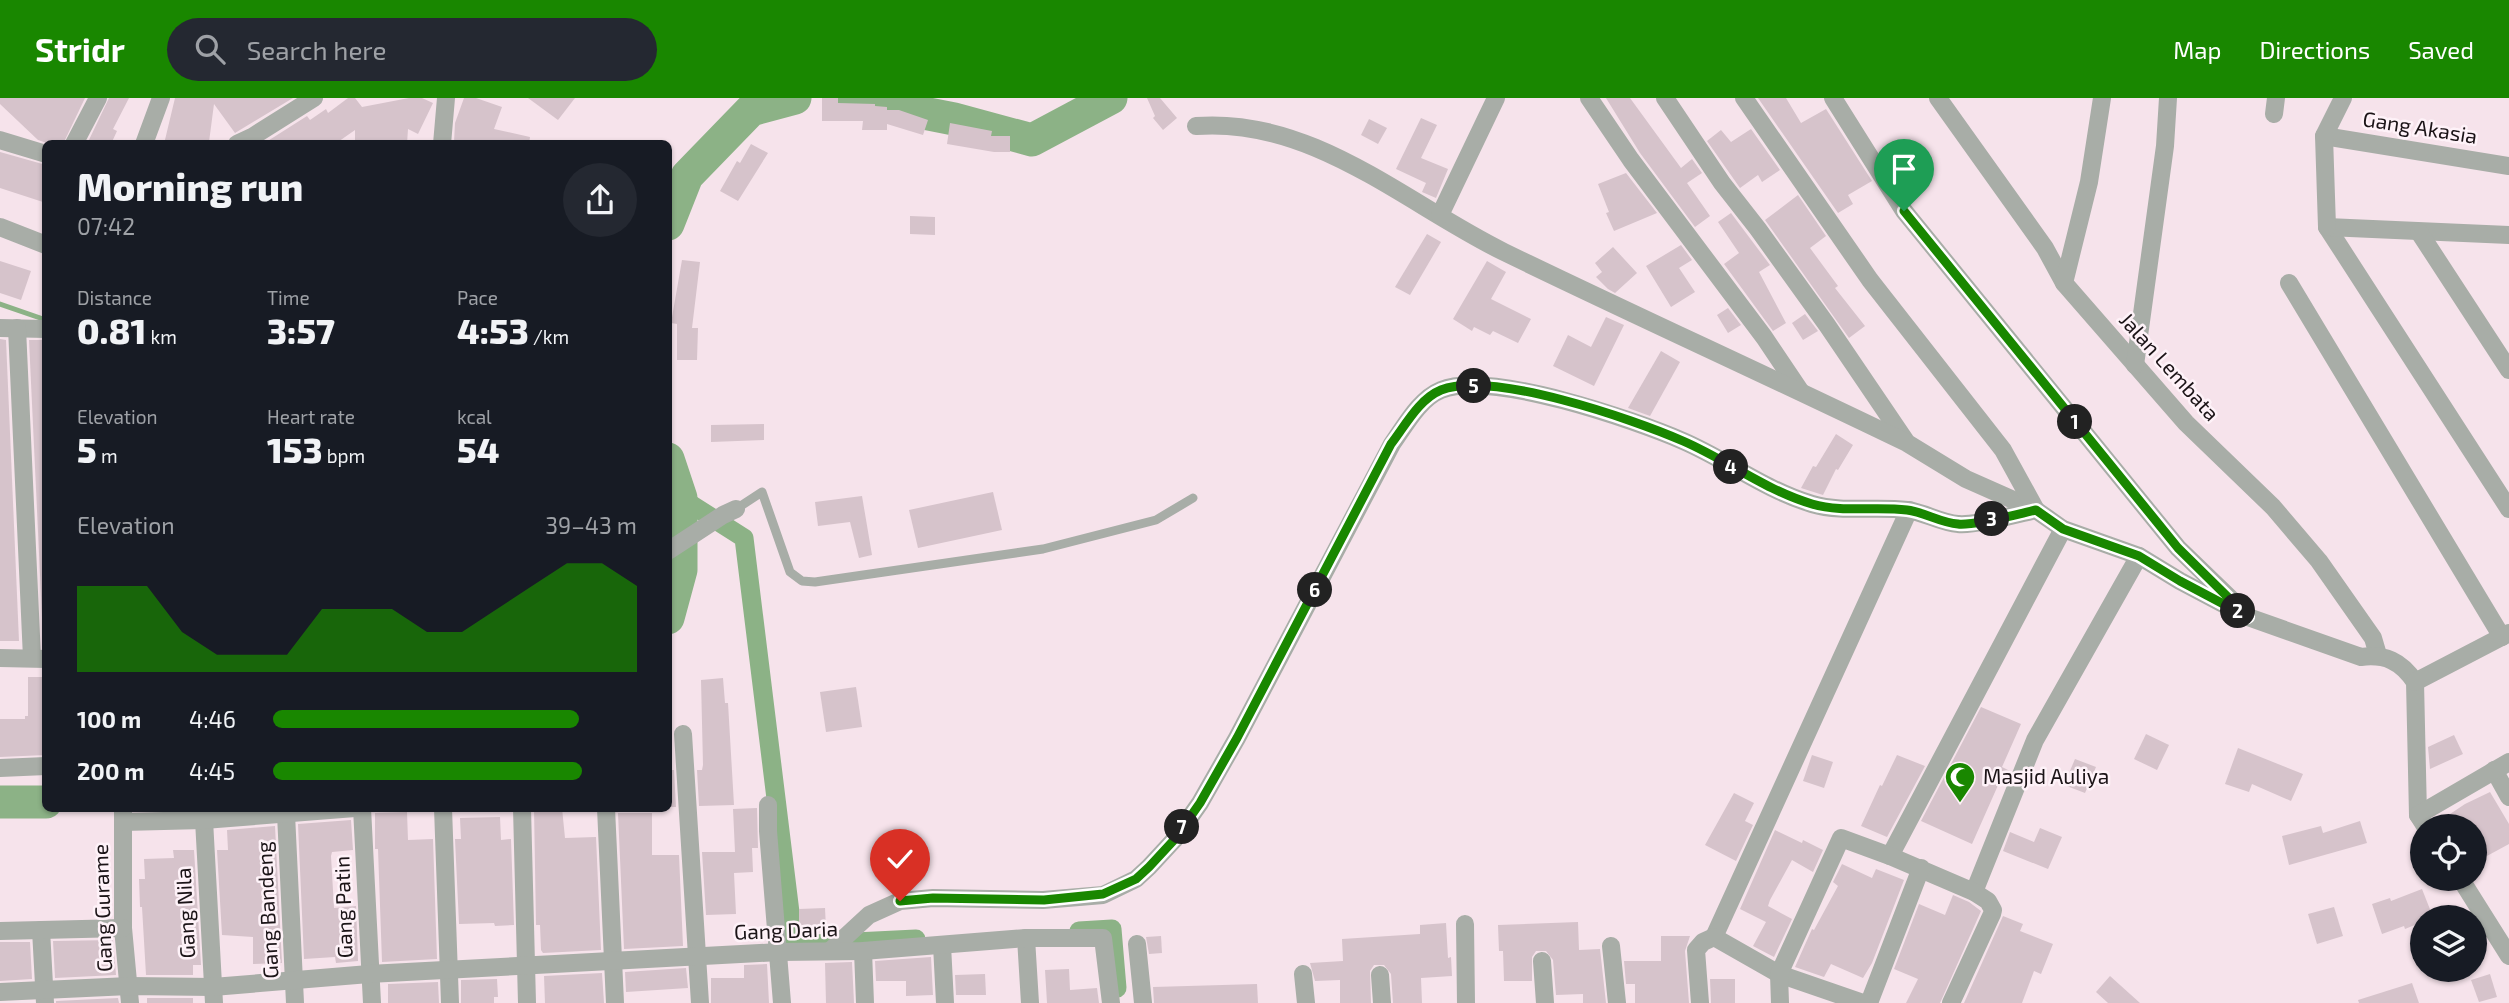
<!DOCTYPE html>
<html lang="en">
<head>
<meta charset="utf-8">
<style>
  :root { --surface:#171b24; --page:#242831; --text:#f1f3f6; --muted:#9ea1a6; --accent:#198700 }
  body { margin:0; font-family:"Exo 2",sans-serif; background:var(--page); color:var(--text); height:100vh; display:flex; flex-direction:column; font-size:26px; white-space:nowrap }
  * { box-sizing:border-box; margin:0 }
  p { font-size:23px; color:var(--muted) }
  .icon { flex:none; width:38px; height:38px; fill:none; stroke:currentColor; stroke-width:2; stroke-linecap:round; stroke-linejoin:round }
  .map { position:relative; flex:1; overflow:hidden }
  .side { position:absolute; left:42px; top:42px; width:630px; height:672px; display:flex; flex-direction:column; background:var(--surface); border-radius:10px; box-shadow:0 2px 5px #0004 }
  .side>* { flex:none }
  .fabs { position:absolute; left:2410px; top:716px; display:grid; gap:14px }
  .fabs a { display:grid; place-items:center; width:77px; height:77px; border-radius:50%; background:var(--surface); box-shadow:0 2px 5px #0004; font-size:35px }
  .pin { position:absolute; display:grid; place-items:center; width:60px; height:60px; color:#fff; margin:-72px -30px; border-radius:50% 50% 50% 0; rotate:-45deg; box-shadow:0 0 7px #0007 }
  .pin .icon { rotate:45deg }
  .km { position:absolute; width:35px; height:35px; margin:-18px; border-radius:50%; background:#222; color:#fff; font-size:19px; line-height:35px; text-align:center }
  .round { display:grid; place-items:center; flex:none; width:74px; height:74px; border-radius:37px; background:var(--page) }
  .overview { display:flex; align-items:center; justify-content:space-between; height:119px; padding:0 35px }
  h1 { font-size:38px; font-weight:800; line-height:52px }
  .stats { display:grid; grid-template-columns:repeat(3,1fr); gap:10px; height:119px; padding:7px 35px }
  .stats div { display:grid; align-content:center }
  .stats b { font-size:35px; font-weight:800 }
  .stats small { font-size:19px; font-weight:400 }
  .stats p { font-size:19px }
  .chart { height:196px; padding:14px 35px }
  .chart p { display:flex; justify-content:space-between }
  .chart svg { width:100%; height:126px; margin-top:7px; fill:var(--accent); opacity:.7 }
  ul { padding:0 35px; list-style:none; font-size:23px }
  li { display:grid; grid-template-columns:112px 84px 1fr; align-items:center; height:52px }
  li i { height:18px; border-radius:9px; background:var(--accent) }
  header { display:flex; align-items:center; gap:42px; box-sizing:border-box; height:98px; padding:0 35px; background:var(--accent); color:#fff }
  header strong { font-size:33px }
  nav { display:flex; gap:38px; margin-inline-start:auto; font-size:24px }
  .search { width:490px; height:63px; background:var(--page); display:flex; align-items:center; gap:18px; box-sizing:border-box; padding:0 24px; border-radius:38px; color:var(--muted); font-size:26px }
  .map>svg:first-child { display:block }
</style>
</head>
<body>
<header>
<strong>Stridr</strong>
<div class="search"><svg class="icon" aria-label="search" viewBox="0 0 24 24"><circle cx="10" cy="10" r="6"/><path d="M15 15l6 6"/></svg>Search here</div>
<nav><a>Map</a><a>Directions</a><a>Saved</a></nav>
</header>
<div class="map">
<svg width="2509" height="905" viewBox="0 0 2509 905">
  <rect width="100%" height="100%" fill="#f6e3eb"/>
  <g fill="none" stroke-linecap="round" stroke-linejoin="round">
    <path stroke="#8cb286" stroke-width="5" d="M0 206 46 222"/>
    <g stroke="#8cb286" stroke-width="19">
      <path d="M681 400 744 440 794 847 916 841"/>
      <path d="M1079 833 1112 831 1117 890"/>
    </g>
    <g stroke="#8cb286" stroke-width="33">
      <path d="M848 0 954 21 1032 42 1111 0"/>
      <path d="M668 126 687 78 751 12 795 0"/>
      <path d="M668 361 681 400V472L668 520"/>
      <path d="M0 704H46"/>
    </g>
  </g>
  <g fill="#d6c3cb">
    <path d="M0 0H85L63 46H50L38 42 0 6Z"/>
    <path d="M109 0H129L113 31 117 33 111 46H87Z"/>
    <path d="M175 0H293L235 35 214 6 209 44 164 46Z"/>
    <path d="M348 0H355L362 9 409 0H422L433 5 418 36 408 31 407 46H355V32L335 46H263L307 18 310 22 326 11 328 15Z"/>
    <path d="M464 0H476L502 9 494 31 530 39 529 46 454 44 455 25Z"/>
    <path d="M528 0H575L558 22Z"/>
    <path d="M822 0H838V5L875 6V8L887 9V12H899L928 22 923 37 887 26V32H862L863 23H822Z"/>
    <path d="M1147 0H1160L1177 20 1163 32 1153 20 1155 18Z"/>
    <path d="M1606 0H1630L1681 70 1692 61 1702 75 1687 85 1710 118 1695 129 1640 55Z"/>
    <path d="M1758 0H1786L1801 25 1826 11 1872 83 1848 97 1853 106 1838 115Z"/>
    <path d="M1421 20 1437 27 1421 60 1448 71 1436 100 1422 94 1426 85 1396 71Z"/>
    <path d="M1369 21 1387 30 1378 46 1361 37Z"/>
    <path d="M950 25 992 33 991 38H1010V54H994L947 46Z"/>
    <path d="M1751 31 1780 72 1762 84 1758 77 1740 90 1707 43 1721 32 1731 44Z"/>
    <path d="M751 46 768 55 738 103 720 93 737 63 740 65Z"/>
    <path d="M0 54 46 67V105L0 90Z"/>
    <path d="M1626 75 1657 115 1614 133 1606 115 1609 114 1598 86Z"/>
    <path d="M1798 97 1826 138 1810 150 1838 188 1835 190 1865 228 1849 240 1765 122Z"/>
    <path d="M1731 115 1770 167 1759 174 1786 225 1773 233 1724 166 1739 155 1718 124Z"/>
    <path d="M910 118 935 119V137L910 136Z"/>
    <path d="M1427 136 1441 144 1410 197 1395 189Z"/>
    <path d="M1681 147 1692 162 1679 170 1695 194 1671 209 1646 168Z"/>
    <path d="M1613 149 1637 175 1615 195 1608 191 1596 179 1602 174 1595 165Z"/>
    <path d="M682 162 700 164 692 230H698L697 262H677V226L671 225Z"/>
    <path d="M0 163 31 173 21 202 0 195Z"/>
    <path d="M1487 163 1506 174 1491 201 1531 221 1518 245 1493 233 1490 237 1474 229 1472 233 1453 221Z"/>
    <path d="M1728 210 1741 227 1728 235 1717 217Z"/>
    <path d="M1805 216 1818 233 1803 242 1792 225Z"/>
    <path d="M1606 219 1624 227 1594 288 1553 268 1568 237 1591 249Z"/>
    <path d="M0 241 6 242 19 543H0Z"/>
    <path d="M29 242H46V519H42Z"/>
    <path d="M1661 253 1680 264 1650 318 1628 310Z"/>
    <path d="M764 326V342L711 344V327Z"/>
    <path d="M1836 336 1853 347 1838 372 1836 371 1823 397 1801 390 1813 368 1816 369Z"/>
    <path d="M993 394 1002 432 918 450 909 412Z"/>
    <path d="M862 398 872 457 859 460 850 424 818 428 815 404Z"/>
    <path d="M28 579H46V657L0 659V621H25V618H28Z"/>
    <path d="M723 580 725 605H728L734 707 699 708 697 672H702L703 667 701 582Z"/>
    <path d="M856 589 862 629 826 634 820 594Z"/>
    <path d="M1981 609 2021 626 2002 669 2010 673 2005 687 1999 685 1972 746 1921 723Z"/>
    <path d="M2146 636 2169 647 2157 672 2134 661Z"/>
    <path d="M2454 637 2463 656 2430 671 2428 649Z"/>
    <path d="M2238 650 2303 676 2291 703 2252 686 2249 694 2225 686Z"/>
    <path d="M1812 657 1833 664 1824 690 1803 683Z"/>
    <path d="M1897 657 1925 668 1887 739 1861 728 1880 687 1882 688Z"/>
    <path d="M2075 661 2096 669 2085 695 2064 687Z"/>
    <path d="M668 672H674L676 709H668Z"/>
    <path d="M2490 694 2509 726V746L2474 765V728H2453L2447 718 2465 706Z"/>
    <path d="M1734 695 1754 705 1745 723 1753 727 1736 763 1705 747Z"/>
    <path d="M534 710H562L565 740 596 739 601 852 543 855 541 852 540 827H536Z"/>
    <path d="M757 710 758 750H752L753 774 734 775 736 816 706 817 702 754H735L733 711Z"/>
    <path d="M407 714 408 742 433 741 437 861 382 864 378 751H375V715Z"/>
    <path d="M618 715H652V757H679L683 848 624 851Z"/>
    <path d="M500 719 501 742 511 741 514 827 495 828 494 825 459 826 455 741H461L460 720Z"/>
    <path d="M351 722 353 752 332 754 331 758 334 810 356 808 358 863 336 865 335 859 304 861 298 726Z"/>
    <path d="M2360 723 2367 745 2289 767 2282 738 2321 728 2323 735Z"/>
    <path d="M275 728 282 865 253 866V839L222 837 217 752H228L227 732Z"/>
    <path d="M2040 730 2062 739 2048 771 2003 753 2010 734 2034 744Z"/>
    <path d="M1775 732 1802 745 1803 742 1823 752 1813 774 1792 762 1770 802 1768 808 1792 821 1774 859 1753 848 1766 824 1740 811Z"/>
    <path d="M173 752H194L201 867H193V877H146L142 809H140L139 781H145L144 761 174 760Z"/>
    <path d="M1842 766 1872 780 1876 771 1904 782 1872 865 1863 880 1831 866 1824 879 1795 869 1812 831 1814 832 1838 788 1833 784Z"/>
    <path d="M2422 791 2433 819H2422V824L2405 831 2404 828 2382 836 2372 806 2390 800 2391 803Z"/>
    <path d="M1953 797 1969 804 1981 813 1940 905H1906L1918 881 1894 871 1919 806 1945 817Z"/>
    <path d="M2334 809 2343 838 2317 846 2308 816Z"/>
    <path d="M825 810 826 831 799 832V811Z"/>
    <path d="M2003 818 2023 826 2020 833 2053 846 2041 876 2034 873 2022 905H1964Z"/>
    <path d="M1578 824 1579 852 1600 851 1606 905H1583V896L1556 897 1553 862 1546 853H1536L1532 859V883H1504L1503 853H1499L1498 827Z"/>
    <path d="M1446 825 1448 860 1451 859 1452 878 1421 880 1422 905H1393L1391 876 1384 867H1374L1370 873 1371 905H1340V882L1315 883 1310 865 1343 863 1342 841 1420 836V827Z"/>
    <path d="M1161 838 1162 855 1149 856 1146 839Z"/>
    <path d="M1661 838H1690L1685 853 1689 905H1635V886H1626L1624 863H1661Z"/>
    <path d="M113 842 116 877 55 880 53 843Z"/>
    <path d="M0 844H30L32 881 0 883Z"/>
    <path d="M931 859 933 897 906 898V883H876L875 863Z"/>
    <path d="M852 864 854 905H826L825 865Z"/>
    <path d="M767 866 769 905H711V880H744V867Z"/>
    <path d="M686 870 688 890 626 894 625 874Z"/>
    <path d="M1069 871 1070 892 1097 890 1099 905H1047L1045 872Z"/>
    <path d="M602 875 604 905H545L544 878Z"/>
    <path d="M985 876 986 897H956L955 877Z"/>
    <path d="M2490 876 2497 899 2479 904 2471 882Z"/>
    <path d="M2110 878 2140 905H2108L2096 894Z"/>
    <path d="M497 881 498 899H494V905H461V882Z"/>
    <path d="M1710 881H1735V905H1711Z"/>
    <path d="M438 884 439 905H388V886Z"/>
    <path d="M2412 885 2419 905H2359L2358 902Z"/>
    <path d="M1257 886 1258 905H1154L1153 889Z"/>
    <path d="M118 900 119 905H56V903Z"/>
    <rect x="147" y="900" width="46" height="5"/>
  </g>
  <g fill="none" stroke-linecap="round" stroke-linejoin="round">
    <path stroke="#a8ada7" stroke-width="9" d="M736 411 762 394 790 474 802 483 815 484 1043 451 1156 422 1193 400"/>
    <g stroke="#a8ada7" stroke-width="18">
      <path d="M1589 0 1631 62 1764 239 1801 294"/>
      <path d="M1665 0 1722 85 1758 131 1827 227 1905 342"/>
      <path d="M1833 0 1904 113 2178 450 2236 506"/>
      <path d="M1938 0 2045 150 2064 185 2186 325 2273 409 2319 463 2373 540 2378 557"/>
      <path d="M2274 16 2276 0"/>
      <path d="M1196 28C1313 19 1406 106 1504 154 1638 219 1773 280 1907 345L1966 381 2036 412 2063 431 2139 458 2180 483 2248 519 2361 559C2385 556 2401 563 2415 584L2418 717 2425 728"/>
      <path d="M2324 38 2509 68"/>
      <path d="M0 42 46 56"/>
      <path d="M74 46 98 0"/>
      <path d="M144 46 161 0"/>
      <path d="M237 46 252 39 314 0"/>
      <path d="M442 46 446 0"/>
      <path d="M1440 117 1496 0"/>
      <path d="M0 129 46 147"/>
      <path d="M2327 129 2509 411"/>
      <path d="M2327 129 2509 137"/>
      <path d="M2327 129 2324 38 2343 0"/>
      <path d="M2419 134 2509 272"/>
      <path d="M2064 185 2089 84 2102 0"/>
      <path d="M2289 185 2502 539"/>
      <path d="M0 230 46 231"/>
      <path d="M17 230 32 560"/>
      <path d="M2135 267 2165 48 2168 0"/>
      <path d="M668 453 723 417 736 411"/>
      <path d="M0 560 46 561"/>
      <path d="M2415 584 2509 535"/>
      <path d="M683 636 700 905"/>
      <path d="M0 670 46 668"/>
      <path d="M2494 672 2509 699"/>
      <path d="M768 707V733L782 905"/>
      <path d="M123 710V830L130 905"/>
      <path d="M362 710 372 905"/>
      <path d="M443 710 450 905"/>
      <path d="M522 710 527 905"/>
      <path d="M606 710 615 905"/>
      <path d="M286 716 295 905"/>
      <path d="M2418 717 2509 664"/>
      <path d="M204 722 214 905"/>
      <path d="M123 724 204 722 355 710"/>
      <path d="M1890 758 2063 431"/>
      <path d="M2460 780 2509 858"/>
      <path d="M1974 794 2035 642 2139 458"/>
      <path d="M1465 826 1466 905"/>
      <path d="M41 832 45 905"/>
      <path d="M0 833 123 830"/>
      <path d="M1714 839 1909 412"/>
      <path d="M1714 839 1779 876 1863 905"/>
      <path d="M1026 840 1030 905"/>
      <path d="M1137 846 1143 905"/>
      <path d="M942 847 945 905"/>
      <path d="M1611 848 1617 905"/>
      <path d="M830 853 869 817 900 803 933 800 1043 802 1103 797 1136 781 1149 769 1174 742 1200 705 1237 640 1392 346C1405 328 1419 301 1441 292 1491 272 1634 322 1683 343 1727 362 1765 392 1812 406 1843 415 1875 408 1907 412 1924 414 1941 425 1958 426 1974 428 2018 416 2036 412L2003 352 1870 182 1744 0"/>
      <path d="M863 853 865 905"/>
      <path d="M1542 863 1545 905"/>
      <path d="M1303 876 1306 905"/>
      <path d="M1380 877 1382 905"/>
      <path d="M0 894 129 888 213 889 369 876 779 854 863 853 1026 840H1103L1111 905"/>
      <path d="M1700 905 1696 852 1703 844 1714 839"/>
      <path d="M1780 905 1779 876 1841 740 1890 758 1974 794 1988 803 1993 812 1992 816 1951 905"/>
      <path d="M1869 905 1921 770"/>
    </g>
  </g>
  <g fill="none" stroke-linecap="round" stroke-linejoin="round">
    <g stroke="#fff" stroke-width="14">
      <path id="route" d="M900 803 933 800 1044 802 1103 796 1136 781 1149 769 1174 742 1200 705 1237 640 1391 346C1405 328 1419 301 1441 292 1491 272 1633 321 1683 343 1727 362 1765 392 1812 406 1843 415 1875 408 1907 412 1924 414 1941 425 1958 426 1974 428 2018 416 2036 412L2063 431 2139 458 2180 483 2248 519 2178 450 1904 113"/>
    </g>
    <use href="#route" stroke="#198700" stroke-width="9"/>
  </g>
  <defs>
    <g id="mosque-pin" transform="scale(1.575)"><path d="M0 17L-7.5 6A9.5 9.5 0 1 1 7.5 6Z" fill="#198700" stroke="#fef2f8"/><path d="M3.5-4.9A6 6 0 1 0 3.5 4.9A5 5 0 1 1 3.5-4.9Z" fill="#fff"/></g>
  </defs>
  <g fill-rule="evenodd">
    <use href="#mosque-pin" x="1960" y="679"/>
  </g>
  <g text-anchor="middle" stroke-width="5" stroke-linejoin="round" paint-order="stroke">
    <g font-size="21" fill="#1b1417" stroke="#fef2f8">
      <text transform="translate(2420 30) rotate(9)" y="7">Gang Akasia</text>
      <text transform="translate(2169 269) rotate(48)" y="7">Jalan Lembata</text>
      <text transform="translate(344 809) rotate(-92)" y="7">Gang Patin</text>
      <text transform="translate(103 810) rotate(-92)" y="7">Gang Gurame</text>
      <text transform="translate(268 812) rotate(-93)" y="7">Gang Bandeng</text>
      <text transform="translate(186 815) rotate(-93)" y="7">Gang Nila</text>
      <text transform="translate(786 833) rotate(-2)" y="7">Gang Daria</text>
    </g>
    <g font-size="21" fill="#1b1417" stroke="#fef2f8" text-anchor="start">
      <text x="1983" y="686">Masjid Auliya</text>
    </g>
  </g>
</svg>
<div class="fabs">
<a><svg class="icon" aria-label="locate" viewBox="0 0 24 24"><circle cx="12" cy="12" r="6"/><path d="M12 2v4M12 18v4M2 12h4M18 12h4"/></svg></a>
<a><svg class="icon" aria-label="layers" viewBox="0 0 24 24"><path d="M12 4l9 5-9 5-9-5zM3 14l9 5 9-5"/></svg></a>
</div>
<div class="pin" style="left:1904px;top:113px;background:#1e9e55"><svg class="icon" aria-label="arrive" viewBox="0 0 24 24"><path d="M6 21V4h12l-3 4 3 4H6"/></svg></div>
<div class="pin" style="left:900px;top:803px;background:#d93025"><svg class="icon" aria-label="check" viewBox="0 0 24 24"><path d="M5 12l5 5 9-10"/></svg></div>
<b class="km" style="left:2075px;top:324px">1</b>
<b class="km" style="left:2238px;top:513px">2</b>
<b class="km" style="left:1992px;top:421px">3</b>
<b class="km" style="left:1731px;top:369px">4</b>
<b class="km" style="left:1474px;top:288px">5</b>
<b class="km" style="left:1315px;top:492px">6</b>
<b class="km" style="left:1182px;top:729px">7</b>
<section class="side">
<div class="overview"><div><h1>Morning run</h1><p>07:42</p></div><a class="round"><svg class="icon" aria-label="share" viewBox="0 0 24 24"><path d="M12 15V3M7 8l5-5 5 5M5 13v7h14v-7"/></svg></a></div>
<div class="stats">
<div><p>Distance</p><b>0.81<small> km</small></b></div>
<div><p>Time</p><b>3:57</b></div>
<div><p>Pace</p><b>4:53<small> /km</small></b></div>
</div>
<div class="stats">
<div><p>Elevation</p><b>5<small> m</small></b></div>
<div><p>Heart rate</p><b>153<small> bpm</small></b></div>
<div><p>kcal</p><b>54</b></div>
</div>
<div class="chart"><p><span>Elevation</span>39–43 m</p>
<svg viewBox="0 0 160 44" preserveAspectRatio="none"><path d="M0 44V14L10 14L20 14L30 30L40 38L50 38L60 38L70 22L80 22L90 22L100 30L110 30L120 22L130 14L140 6L150 6L160 14V44z"/></svg>
</div>
<ul>
<li><b>100 m</b>4:46<i style="width:84%"></i></li>
<li><b>200 m</b>4:45<i style="width:85%"></i></li>
</ul>
</section>
</div>
</body>
</html>
